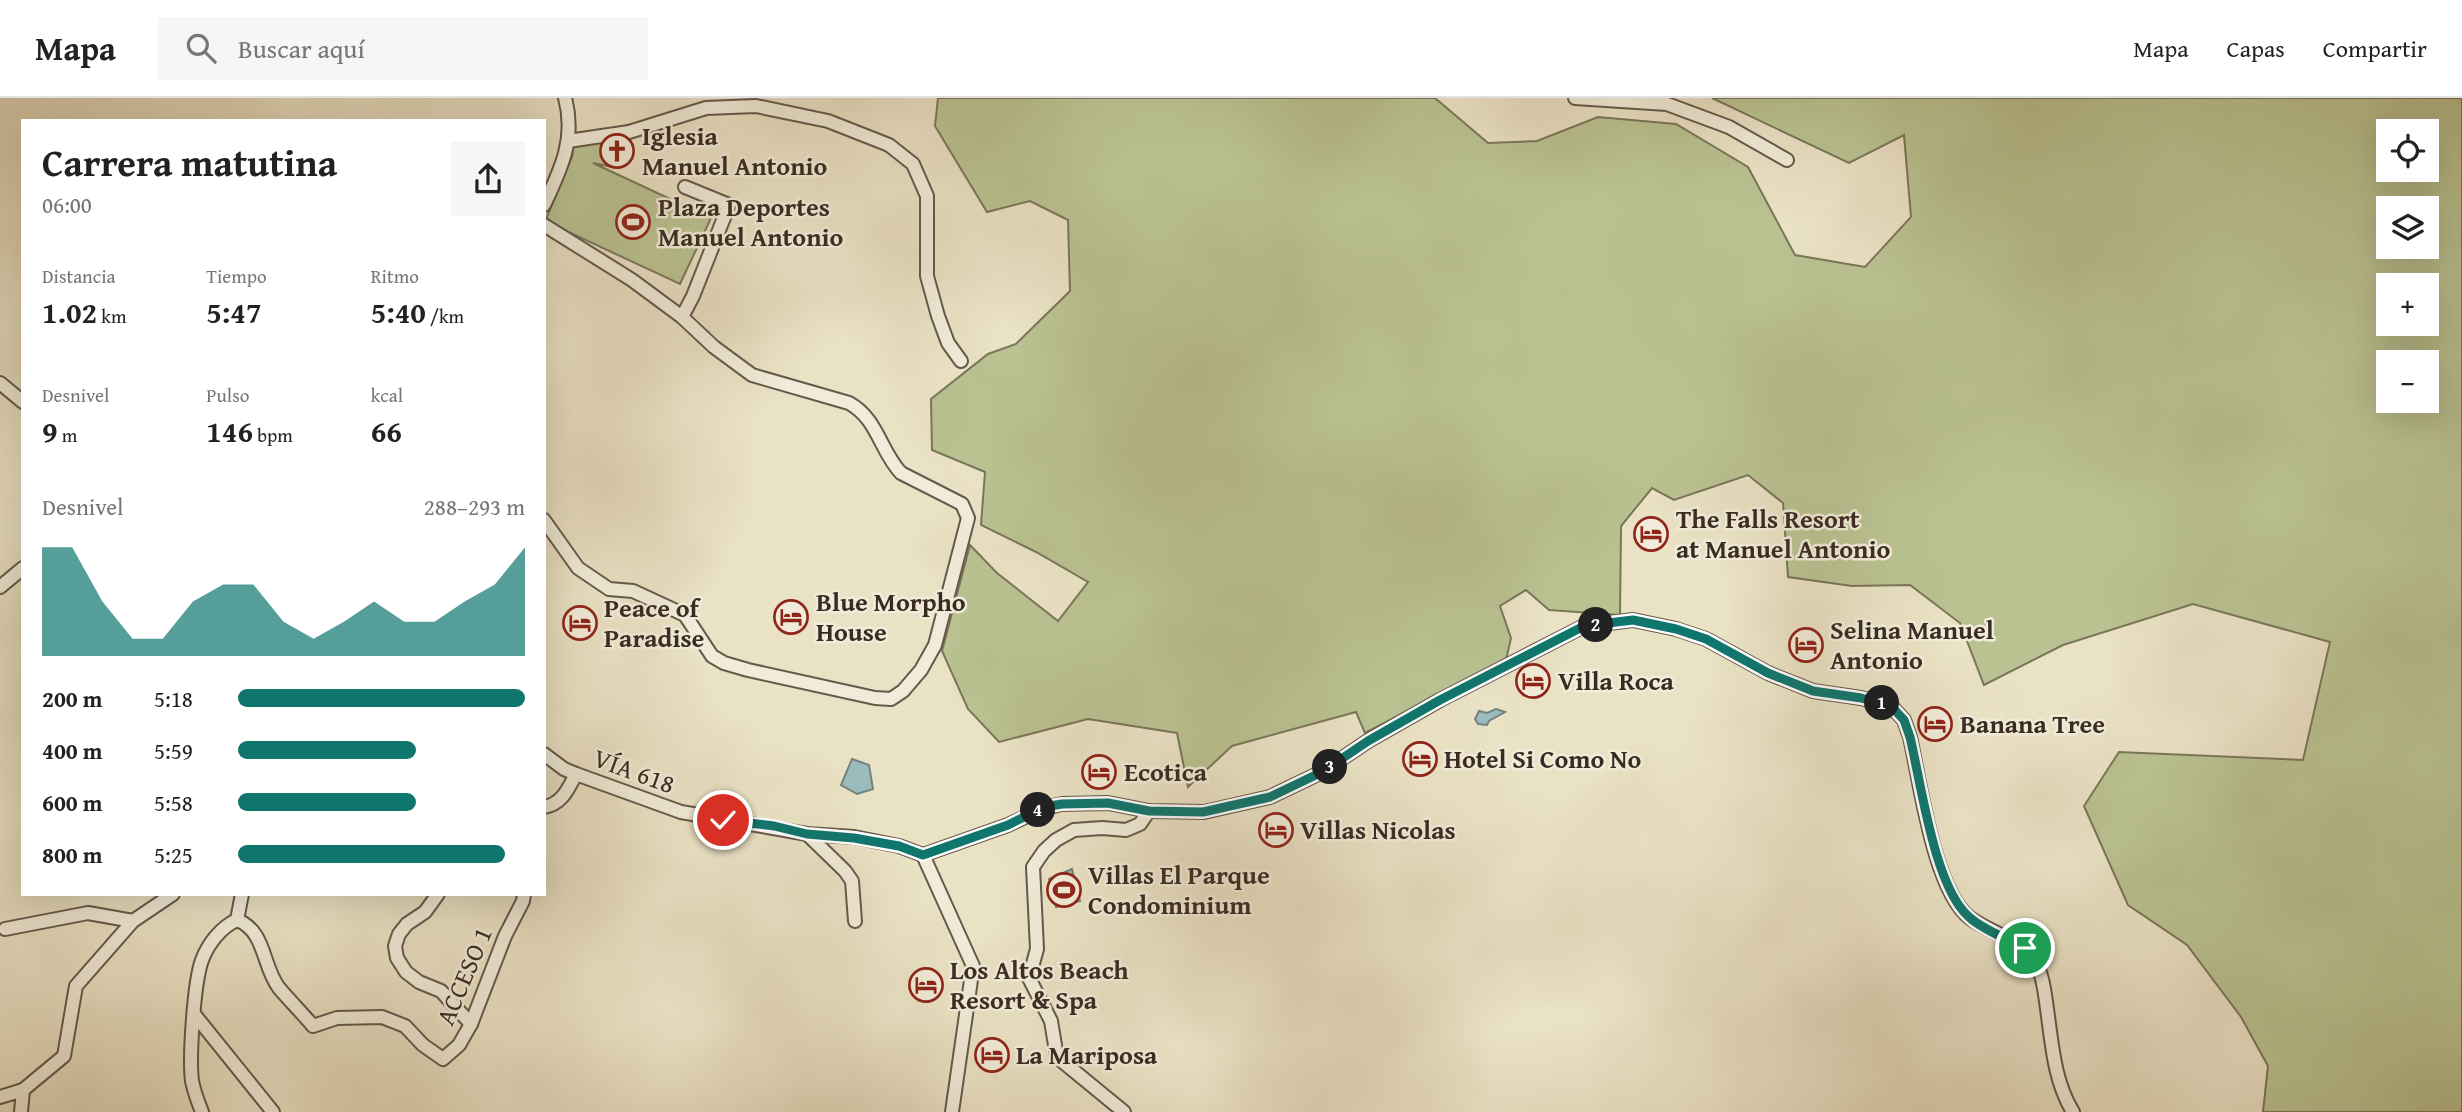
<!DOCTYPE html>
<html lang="es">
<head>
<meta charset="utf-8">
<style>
  :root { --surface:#fff; --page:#f6f6f6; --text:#222; --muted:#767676; --line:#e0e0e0; --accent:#0f766e }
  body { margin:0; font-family:"Gentium Book Plus",serif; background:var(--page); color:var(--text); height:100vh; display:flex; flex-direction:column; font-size:26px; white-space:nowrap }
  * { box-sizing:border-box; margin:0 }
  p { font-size:23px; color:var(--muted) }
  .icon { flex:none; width:38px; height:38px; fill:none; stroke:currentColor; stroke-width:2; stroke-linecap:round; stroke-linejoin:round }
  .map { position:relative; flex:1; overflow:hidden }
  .sheet { position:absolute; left:21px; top:21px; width:525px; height:777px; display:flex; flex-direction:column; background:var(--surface); border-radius:0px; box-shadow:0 7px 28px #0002 }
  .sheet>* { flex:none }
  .fabs { position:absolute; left:2376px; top:21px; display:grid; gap:14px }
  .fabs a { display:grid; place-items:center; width:63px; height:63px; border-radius:0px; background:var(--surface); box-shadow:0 7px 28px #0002; font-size:35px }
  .pin { position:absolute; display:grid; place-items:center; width:60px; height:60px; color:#fff; margin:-30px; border:4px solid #fff; border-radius:50%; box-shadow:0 2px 7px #0007 }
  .km { position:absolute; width:35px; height:35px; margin:-18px; border-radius:50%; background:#222; color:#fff; font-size:19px; line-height:35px; text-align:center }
  .round { display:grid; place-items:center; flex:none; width:74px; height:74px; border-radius:0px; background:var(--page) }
  .headline { display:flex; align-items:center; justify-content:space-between; height:119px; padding:0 21px }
  h1 { font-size:38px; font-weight:700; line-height:52px }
  .stats { display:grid; grid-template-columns:repeat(3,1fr); gap:10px; height:119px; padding:7px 21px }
  .stats div { display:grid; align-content:center }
  .stats b { font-size:30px; font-weight:700 }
  .stats small { font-size:19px; font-weight:400 }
  .stats p { font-size:19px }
  .chart { height:196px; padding:14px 21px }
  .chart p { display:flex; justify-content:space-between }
  .chart svg { width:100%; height:126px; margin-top:7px; fill:var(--accent); opacity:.7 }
  ul { padding:0 21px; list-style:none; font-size:23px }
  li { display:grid; grid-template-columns:112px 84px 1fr; align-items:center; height:52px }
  li i { height:18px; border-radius:9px; background:var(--accent) }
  header { display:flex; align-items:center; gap:42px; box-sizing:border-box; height:98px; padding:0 35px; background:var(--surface); border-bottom:2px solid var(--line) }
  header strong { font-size:33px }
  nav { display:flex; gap:38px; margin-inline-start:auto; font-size:24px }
  .search { width:490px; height:63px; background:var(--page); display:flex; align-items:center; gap:18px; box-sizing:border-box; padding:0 24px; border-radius:0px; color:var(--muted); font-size:26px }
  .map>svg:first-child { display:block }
</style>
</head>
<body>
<header>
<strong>Mapa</strong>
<div class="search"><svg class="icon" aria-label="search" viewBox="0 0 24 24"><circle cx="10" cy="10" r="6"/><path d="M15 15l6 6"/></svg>Buscar aquí</div>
<nav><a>Mapa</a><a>Capas</a><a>Compartir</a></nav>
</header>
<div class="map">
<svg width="2462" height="1014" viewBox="0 0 2462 1014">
  <rect width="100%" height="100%" fill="#eae2c5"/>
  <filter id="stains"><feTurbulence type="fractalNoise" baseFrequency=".00286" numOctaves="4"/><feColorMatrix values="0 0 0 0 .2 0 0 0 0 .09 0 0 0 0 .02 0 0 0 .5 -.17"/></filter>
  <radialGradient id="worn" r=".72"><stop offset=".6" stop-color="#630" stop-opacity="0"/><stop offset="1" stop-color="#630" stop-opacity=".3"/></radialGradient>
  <g fill="#bac292" stroke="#7a765a" stroke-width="2" fill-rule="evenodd">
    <path d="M938 0H1435L1488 45 1537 43 1598 19 1676 26 1748 69 1795 157 1865 169 1911 119 1904 37 1849 65 1712 0H2462V1014H2263L2268 968 2241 919 2187 847 2128 807 2084 708 2119 654 2303 662 2330 544 2193 506 2063 547 1984 587 1960 525 1910 487 1852 488 1788 479 1783 405 1748 377 1674 402 1652 390 1621 428 1620 517 1549 512 1526 492 1500 508 1511 540 1506 562 1365 635 1356 614 1232 648 1188 689 1177 635 1088 621 999 644 968 611 942 553 970 447 997 475 1058 523 1088 484 1036 454 981 427 985 374 932 352 931 301 988 256 1016 246 1070 193 1068 122 1030 103 987 114 935 28ZM2389 33H2427V72H2389ZM2389 110H2427V149H2389ZM2389 187H2427V226H2389ZM2389 264H2427V303H2389Z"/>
    <path d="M601 41 603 59 610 58 612 69 593 65 711 120 680 186 545 123 572 59 574 46Z"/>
  </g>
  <g fill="#9abcbd" stroke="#74827f" stroke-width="2">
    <path d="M1496 611 1505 614 1489 623 1487 627 1478 626 1475 621 1479 613 1487 615Z"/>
    <path d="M852 661 869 667 873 691 857 696 841 687Z"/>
    <path d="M1072 771 1080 803 1056 809 1049 781Z"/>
  </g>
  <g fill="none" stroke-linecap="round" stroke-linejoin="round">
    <g stroke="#66594b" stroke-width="16">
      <g id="minor">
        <path d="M1575 0 1667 6 1729 29 1787 62"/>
        <path d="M568 43 629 34 706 10 756 8 828 23 889 47 913 66 927 98V178L938 218 948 245 961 263"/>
        <path d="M544 107C561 71 576 40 565 0"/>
        <path d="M544 127 632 182 682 219 714 249 752 277 849 305C878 321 880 353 901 375L962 406 968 420 935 547 921 572 903 593 891 601 875 600 748 572 724 565 712 558 685 517 633 493 609 491 578 470 544 422"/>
        <path d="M682 219 693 198 729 107 685 89"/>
        <path d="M0 285 23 304"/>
        <path d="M0 489 23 470"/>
        <path d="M544 656 564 671 576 676 681 714 807 736 854 739 899 748 923 757 1008 727 1044 710 1062 706 1108 705 1149 713 1204 714 1270 699 1322 674 1368 643 1440 602 1584 528 1633 522 1676 531 1706 541 1768 575 1813 593 1861 600 1891 608 1904 622 1910 639C1920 684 1934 793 1970 820 1993 837 2025 841 2038 869 2044 882 2045 897 2047 911 2052 946 2054 983 2073 1014"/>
        <path d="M544 709C562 706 568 691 576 676"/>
        <path d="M807 736 845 773 852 783 855 823"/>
        <path d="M923 757 973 868 952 1014"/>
        <path d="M438 796 425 814 407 826 399 836 395 848 397 860 406 874 419 884 441 893 471 926"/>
        <path d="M237 822C266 833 262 868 279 890 290 903 302 915 313 928L337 920 382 919 405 928 423 947 443 961 459 947 471 926 505 838 523 803 524 796"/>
        <path d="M237 822 242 796"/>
        <path d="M5 831 88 815 133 823"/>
        <path d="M194 916 273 1014"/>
        <path d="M0 999 23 992"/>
        <path d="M21 1014 23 992 64 958 76 888 133 823 173 796"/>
        <path d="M202 1014C198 1004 194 993 192 983 189 959 194 884 202 862 208 846 221 829 237 822"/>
        <path d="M1124 1014 1057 959 1051 923 1029 880 1037 851 1033 769 1044 753 1056 742 1074 732 1102 730 1126 732 1140 726 1149 713"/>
      </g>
    </g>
    <use href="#minor" stroke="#f1ecd9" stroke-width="12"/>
  </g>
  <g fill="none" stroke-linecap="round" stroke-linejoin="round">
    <g stroke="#fff" stroke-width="14">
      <path id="route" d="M723 722 774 728 807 736 854 740 899 748 923 757 1008 727 1044 709 1062 706 1108 705 1149 713 1203 714 1270 699 1322 674 1368 643 1440 602 1584 528 1633 522 1676 531 1706 541 1768 575 1813 593 1861 600 1891 608 1904 622 1910 639C1921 685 1934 787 1968 818 1981 831 2008 841 2025 850"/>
    </g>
    <use href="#route" stroke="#0f766e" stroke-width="9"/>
  </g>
  <defs>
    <g id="church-ring" transform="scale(1.75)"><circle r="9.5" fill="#f1ecd9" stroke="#8f2418" stroke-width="1.5"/><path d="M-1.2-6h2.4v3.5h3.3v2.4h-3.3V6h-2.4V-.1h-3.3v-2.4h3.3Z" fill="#8f2418"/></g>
    <g id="stadium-ring" transform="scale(1.75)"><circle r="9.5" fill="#f1ecd9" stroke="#8f2418" stroke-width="1.5"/><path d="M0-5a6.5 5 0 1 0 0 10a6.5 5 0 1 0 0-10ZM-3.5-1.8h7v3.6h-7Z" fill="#8f2418"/></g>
    <g id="hotel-ring" transform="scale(1.75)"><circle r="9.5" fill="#f1ecd9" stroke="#8f2418" stroke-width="1.5"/><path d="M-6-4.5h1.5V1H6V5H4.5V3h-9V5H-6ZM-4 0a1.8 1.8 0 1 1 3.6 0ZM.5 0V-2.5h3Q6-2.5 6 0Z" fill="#8f2418"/></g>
  </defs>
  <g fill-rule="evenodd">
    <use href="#church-ring" x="617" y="53"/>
    <use href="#stadium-ring" x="633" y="124"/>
    <use href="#hotel-ring" x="1651" y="436"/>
    <use href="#hotel-ring" x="791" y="519"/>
    <use href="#hotel-ring" x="580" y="525"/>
    <use href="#hotel-ring" x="1806" y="547"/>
    <use href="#hotel-ring" x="1533" y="583"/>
    <use href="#hotel-ring" x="1935" y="626"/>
    <use href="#hotel-ring" x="1420" y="661"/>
    <use href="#hotel-ring" x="1099" y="674"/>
    <use href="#hotel-ring" x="1276" y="732"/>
    <use href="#stadium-ring" x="1064" y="792"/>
    <use href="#hotel-ring" x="926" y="887"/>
    <use href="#hotel-ring" x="992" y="957"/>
  </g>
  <g text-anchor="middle" stroke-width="5" stroke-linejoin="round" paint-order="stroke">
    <g font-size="26" font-weight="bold" fill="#3a2b22" stroke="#f1ecd9" text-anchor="start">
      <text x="642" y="47">Iglesia<tspan x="642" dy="30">Manuel Antonio</tspan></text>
      <text x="658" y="118">Plaza Deportes<tspan x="658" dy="30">Manuel Antonio</tspan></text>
      <text x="1676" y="430">The Falls Resort<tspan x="1676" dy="30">at Manuel Antonio</tspan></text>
      <text x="816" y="513">Blue Morpho<tspan x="816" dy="30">House</tspan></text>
      <text x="604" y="519">Peace of<tspan x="604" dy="30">Paradise</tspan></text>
      <text x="1830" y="541">Selina Manuel<tspan x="1830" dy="30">Antonio</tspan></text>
      <text x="1558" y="592">Villa Roca</text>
      <text x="1960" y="635">Banana Tree</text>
      <text x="1444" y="670">Hotel Si Como No</text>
      <text x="1124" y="683">Ecotica</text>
      <text x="1300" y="741">Villas Nicolas</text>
      <text x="1088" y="786">Villas El Parque<tspan x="1088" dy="30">Condominium</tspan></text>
      <text x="950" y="881">Los Altos Beach<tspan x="950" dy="30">Resort &amp; Spa</tspan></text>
      <text x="1016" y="966">La Mariposa</text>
    </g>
    <g font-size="26" fill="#3a2b22" stroke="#f1ecd9">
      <text transform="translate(634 673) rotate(20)" y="9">VÍA 618</text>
      <text transform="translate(464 878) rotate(-67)" y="9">ACCESO 1</text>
    </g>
  </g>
  <rect width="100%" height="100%" filter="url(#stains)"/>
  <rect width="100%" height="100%" fill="url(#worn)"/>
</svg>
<div class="fabs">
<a><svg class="icon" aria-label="locate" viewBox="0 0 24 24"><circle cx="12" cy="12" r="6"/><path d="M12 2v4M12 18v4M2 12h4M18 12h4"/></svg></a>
<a><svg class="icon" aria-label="layers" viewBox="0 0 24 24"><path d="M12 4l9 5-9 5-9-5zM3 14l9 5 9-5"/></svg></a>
<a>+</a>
<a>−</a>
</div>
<div class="pin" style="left:2025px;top:850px;background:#1e9e55"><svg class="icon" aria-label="arrive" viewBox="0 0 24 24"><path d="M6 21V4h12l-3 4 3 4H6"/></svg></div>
<div class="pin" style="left:723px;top:722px;background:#d93025"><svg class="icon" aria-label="check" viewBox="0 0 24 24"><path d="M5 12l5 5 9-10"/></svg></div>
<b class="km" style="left:1882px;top:605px">1</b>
<b class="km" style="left:1596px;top:527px">2</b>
<b class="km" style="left:1330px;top:669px">3</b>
<b class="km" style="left:1038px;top:712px">4</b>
<section class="sheet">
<div class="headline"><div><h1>Carrera matutina</h1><p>06:00</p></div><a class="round"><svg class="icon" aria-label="share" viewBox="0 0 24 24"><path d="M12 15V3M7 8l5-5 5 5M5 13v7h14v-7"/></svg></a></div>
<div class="stats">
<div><p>Distancia</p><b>1.02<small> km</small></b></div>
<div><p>Tiempo</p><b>5:47</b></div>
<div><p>Ritmo</p><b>5:40<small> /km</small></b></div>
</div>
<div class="stats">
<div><p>Desnivel</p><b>9<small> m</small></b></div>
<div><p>Pulso</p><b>146<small> bpm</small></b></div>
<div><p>kcal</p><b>66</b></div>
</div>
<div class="chart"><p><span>Desnivel</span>288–293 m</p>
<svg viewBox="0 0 160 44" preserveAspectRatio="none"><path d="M0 44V6L10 6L20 25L30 38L40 38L50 25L60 19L70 19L80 32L90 38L100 32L110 25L120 32L130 32L140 25L150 19L160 6V44z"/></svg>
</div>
<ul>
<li><b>200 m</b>5:18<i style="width:100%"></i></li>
<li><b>400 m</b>5:59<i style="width:62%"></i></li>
<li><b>600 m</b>5:58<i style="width:62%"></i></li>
<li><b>800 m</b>5:25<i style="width:93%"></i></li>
</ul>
</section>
</div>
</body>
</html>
